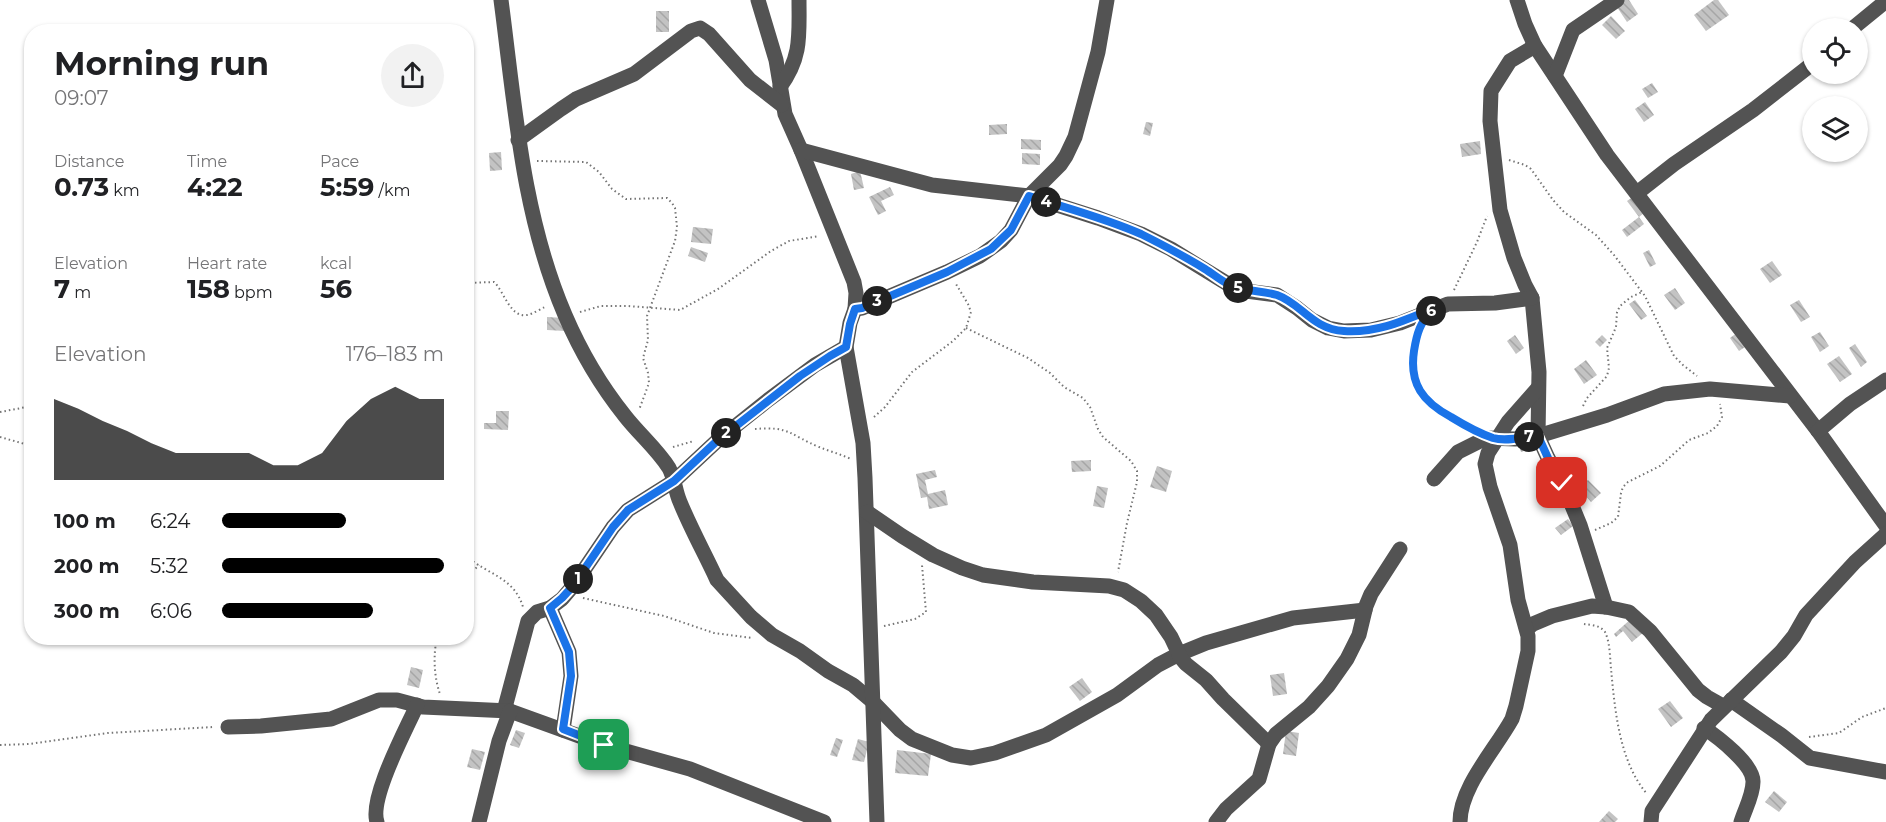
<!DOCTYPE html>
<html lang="en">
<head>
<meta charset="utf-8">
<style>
  :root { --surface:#fff; --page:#f2f2f2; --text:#202124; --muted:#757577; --accent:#000 }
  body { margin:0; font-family:Montserrat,sans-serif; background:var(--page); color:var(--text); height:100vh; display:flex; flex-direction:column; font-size:22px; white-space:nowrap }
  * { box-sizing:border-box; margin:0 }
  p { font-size:20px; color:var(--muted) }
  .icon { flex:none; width:33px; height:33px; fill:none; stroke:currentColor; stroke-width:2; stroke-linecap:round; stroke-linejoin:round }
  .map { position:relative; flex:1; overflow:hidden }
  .side { position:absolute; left:24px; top:24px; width:450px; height:621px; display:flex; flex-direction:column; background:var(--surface); border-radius:24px; box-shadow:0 2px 4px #0004 }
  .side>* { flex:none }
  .fabs { position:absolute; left:1802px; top:18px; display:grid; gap:12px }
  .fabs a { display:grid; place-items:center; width:66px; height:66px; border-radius:50%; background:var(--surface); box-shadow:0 2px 4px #0004; font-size:30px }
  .pin { position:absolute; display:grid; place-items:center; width:51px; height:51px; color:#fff; margin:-26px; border-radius:12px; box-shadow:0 3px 9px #0006 }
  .km { position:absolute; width:30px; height:30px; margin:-15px; border-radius:50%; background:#222; color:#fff; font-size:16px; line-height:30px; text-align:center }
  .round { display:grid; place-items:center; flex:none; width:63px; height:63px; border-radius:32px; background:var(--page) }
  .summary { display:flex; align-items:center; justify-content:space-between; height:102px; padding:0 30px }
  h1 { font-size:33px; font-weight:700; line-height:45px }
  .figures { display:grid; grid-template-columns:repeat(3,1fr); gap:9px; height:102px; padding:6px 30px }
  .figures div { display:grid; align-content:center }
  .figures b { font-size:26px; font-weight:700 }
  .figures small { font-size:16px; font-weight:400 }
  .figures p { font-size:16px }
  .chart { height:168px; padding:12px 30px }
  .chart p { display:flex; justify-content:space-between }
  .chart svg { width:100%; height:108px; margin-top:6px; fill:var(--accent); opacity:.7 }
  ul { padding:0 30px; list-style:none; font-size:20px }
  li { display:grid; grid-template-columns:96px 72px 1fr; align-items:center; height:45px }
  li i { height:15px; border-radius:8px; background:var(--accent) }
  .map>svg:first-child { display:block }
</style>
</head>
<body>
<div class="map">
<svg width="1886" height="822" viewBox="0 0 1886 822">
  <defs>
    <pattern id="building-back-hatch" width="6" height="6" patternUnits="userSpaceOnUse" patternTransform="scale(1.5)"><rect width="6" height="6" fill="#c3c3c3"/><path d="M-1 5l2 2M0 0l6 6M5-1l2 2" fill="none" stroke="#a6a6a6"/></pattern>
  </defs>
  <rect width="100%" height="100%" fill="#fff"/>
  <g fill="url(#building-back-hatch)">
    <path d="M1621 0H1629L1638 14 1627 22 1615 4Z"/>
    <path d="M1714 0H1718L1729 15 1706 31 1694 15Z"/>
    <rect x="656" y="11" width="13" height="21"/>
    <path d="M1611 16 1625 31 1616 39 1602 25Z"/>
    <path d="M1652 83 1658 92 1648 98 1642 89Z"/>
    <path d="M1645 102 1654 115 1644 122 1635 109Z"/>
    <path d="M1146 122 1153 123 1150 136 1143 134Z"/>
    <path d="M1007 124V134L989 135V125Z"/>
    <path d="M1021 139 1041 140V150L1021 149Z"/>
    <path d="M1480 141 1481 154 1462 157 1460 144Z"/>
    <path d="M501 152 502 170 490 171 489 153Z"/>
    <path d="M1022 153 1040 154V165L1022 164Z"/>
    <path d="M860 171 864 188 854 190 851 174Z"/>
    <path d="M890 187 894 195 881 201 886 211 878 215 869 197Z"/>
    <path d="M1637 194 1649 209 1639 217 1627 201Z"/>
    <path d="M1639 217 1644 224 1627 237 1622 230Z"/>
    <path d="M693 227 713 229 711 244 691 242Z"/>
    <path d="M691 247 708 253 705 262 688 256Z"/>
    <path d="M1649 250 1656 264 1650 267 1643 253Z"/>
    <path d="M1772 261 1782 275 1770 283 1760 269Z"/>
    <path d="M1675 288 1685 303 1675 310 1664 295Z"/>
    <path d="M1635 300 1647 316 1641 320 1629 304Z"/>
    <path d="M1799 300 1810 317 1801 322 1790 305Z"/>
    <path d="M547 317 565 318V331L547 330Z"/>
    <path d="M1738 332 1748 345 1739 351 1730 338Z"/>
    <path d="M1820 332 1829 346 1820 352 1811 337Z"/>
    <path d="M1515 335 1524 348 1516 354 1507 341Z"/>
    <path d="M1602 335 1607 340 1600 347 1595 342Z"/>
    <path d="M1855 344 1867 362 1861 367 1849 348Z"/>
    <path d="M1839 356 1852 374 1840 382 1827 364Z"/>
    <path d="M1586 360 1597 375 1584 384 1574 369Z"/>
    <path d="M496 411H509L508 430 484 429V423H496Z"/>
    <path d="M1525 438 1529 449 1521 452 1517 440Z"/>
    <path d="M1091 460V471L1072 472 1071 461Z"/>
    <path d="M1157 466 1172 471 1166 492 1150 487Z"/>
    <path d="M935 470 937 477 925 480 928 494 945 490 948 505 929 509 927 497 921 498 916 474Z"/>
    <path d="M1588 480 1601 493 1591 502 1579 488Z"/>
    <path d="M1097 486 1108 488 1104 508 1093 506Z"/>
    <path d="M1568 519 1573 526 1561 535 1555 528Z"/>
    <path d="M1632 618 1644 632 1632 642 1623 631 1616 637 1614 634Z"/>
    <path d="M411 667 423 670 419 688 407 685Z"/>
    <path d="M1284 673 1287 694 1273 696 1270 675Z"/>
    <path d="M1082 678 1092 692 1080 701 1069 687Z"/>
    <path d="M1670 701 1683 718 1671 727 1658 709Z"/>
    <path d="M516 730 525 733 519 748 510 745Z"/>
    <path d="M1286 731 1299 733 1296 756 1283 754Z"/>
    <path d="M836 738 843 740 837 757 830 755Z"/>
    <path d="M858 739 869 742 864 762 852 760Z"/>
    <path d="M472 749 485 752 480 770 467 767Z"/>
    <path d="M897 750 931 754 928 776 895 773Z"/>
    <path d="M1774 791 1787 802 1779 812 1765 802Z"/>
    <path d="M1609 811 1618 819 1615 822H1599Z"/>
  </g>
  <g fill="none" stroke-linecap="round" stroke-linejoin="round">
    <g stroke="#757575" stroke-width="2" stroke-dasharray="1.5 3" stroke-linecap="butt">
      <path d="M1509 160 1525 165 1531 169 1553 200 1564 212 1596 235 1614 255 1645 296 1674 356 1683 365 1697 376"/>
      <path d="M537 161 586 162 599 172 612 189 626 199 667 198 672 203 675 208 677 227 675 241 647 316 648 340 643 358 648 373 649 383 639 410"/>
      <path d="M466 283 494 282C504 291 510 318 527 315 533 314 540 309 545 307"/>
      <path d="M1454 290 1477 242 1487 216"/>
      <path d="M580 312 601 306H628L680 310 718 289 771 251 789 241 819 236"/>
      <path d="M966 328 1028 358 1050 373 1064 387 1083 398 1090 407 1098 429 1103 437 1131 461 1137 471V482L1127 523 1118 572"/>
      <path d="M1418 331C1404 389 1422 404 1472 429"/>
      <path d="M466 372 472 369"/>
      <path d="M1583 406 1587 398 1607 376 1609 368 1607 348 1616 327 1617 312 1620 306 1631 297 1642 292"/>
      <path d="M0 412 32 406"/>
      <path d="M874 417 885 407 912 372 953 341 966 328 971 312 968 304 956 284"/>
      <path d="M755 429C790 426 790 435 819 447 829 451 840 454 851 459"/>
      <path d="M0 437 32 446"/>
      <path d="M673 447 694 441"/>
      <path d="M1595 530 1611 523 1618 517 1621 493 1623 487 1628 482 1660 466 1689 440 1708 433 1717 426 1722 417 1720 404"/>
      <path d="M466 556C488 575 514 577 523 607"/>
      <path d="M466 578 479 565"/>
      <path d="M583 598 664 616 714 633 752 638"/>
      <path d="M1584 624C1591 625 1600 625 1605 632 1610 642 1610 658 1611 669 1615 710 1619 761 1647 794"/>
      <path d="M884 626 915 619 926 612 922 565"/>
      <path d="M437 638C433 655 434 677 440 694"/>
      <path d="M1809 737 1839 733 1862 717 1886 708"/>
      <path d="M0 745 29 744 108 733 213 727"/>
    </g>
    <g stroke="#535353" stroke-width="15">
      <path d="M501 0C515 106 522 215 565 315 580 350 601 386 625 416 639 434 657 449 669 468 675 479 675 491 680 502 691 529 705 554 717 580L751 617 772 635 800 651 828 671 853 685 872 701 900 730 912 739 952 755 971 758 995 753 1046 735 1117 695 1158 665 1179 654 1206 643 1293 618 1365 610"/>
      <path d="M758 0 776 60 785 114 801 150 854 282 856 293 855 309 850 323 846 347 863 443 865 478 877 822"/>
      <path d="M1517 0 1525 24 1535 46 1607 155 1818 431 1886 526"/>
      <path d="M1853 28 1886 1"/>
      <path d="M1535 46 1510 61 1491 91 1490 121 1500 210 1514 258 1525 285 1532 298 1539 372 1538 436 1548 458 1568 496 1580 525 1606 607"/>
      <path d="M1555 76 1573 30 1617 0"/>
      <path d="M780 87C802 57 799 35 799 0"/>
      <path d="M518 140 561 109 576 99 634 74 691 31 700 28 709 34 750 80 782 105"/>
      <path d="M801 150 932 185 1029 196 1098 218 1141 234 1171 249 1228 284 1246 291 1277 295 1297 308 1312 320 1328 328 1344 331 1371 330 1400 323 1448 304 1495 303 1532 298"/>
      <path d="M1637 193 1674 164 1753 110 1812 64"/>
      <path d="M855 309 862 308 947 272 980 256 1001 241 1011 230 1029 196 1060 165 1066 156 1075 137 1098 52 1107 0"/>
      <path d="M1818 431 1850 404 1886 380"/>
      <path d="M1434 479 1458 452 1480 441 1488 438 1515 439 1538 436 1607 415 1664 394 1710 389 1790 396"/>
      <path d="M867 512 902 536 933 555 962 568 983 575 1033 582 1109 586 1124 590 1141 601 1156 615 1171 637 1181 658 1186 664 1206 680 1223 699 1269 744"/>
      <path d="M550 608 569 652 571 676 563 730"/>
      <path d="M1527 629 1533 624 1552 616 1592 606 1606 607 1629 612 1650 631 1698 690 1707 697 1723 706"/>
      <path d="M1731 700 1781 735 1810 758 1886 772"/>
      <path d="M504 711 528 621 537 612 550 608 562 599 573 586 613 527 628 510 674 481 718 440 768 400 815 365 846 347"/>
      <path d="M228 727 261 726 331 719 379 700H397L423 707 510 711 604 745 690 769 824 822"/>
      <path d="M1704 728C1718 737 1754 765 1753 782 1753 795 1745 809 1741 822"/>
      <path d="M377 822C369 798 406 730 417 705"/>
      <path d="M479 822 499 741 510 711"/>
      <path d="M1216 822 1226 809 1259 779 1269 744 1276 734 1309 707 1328 686 1347 659 1359 635 1366 606 1371 594 1400 549"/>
      <path d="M1460 822C1460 787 1495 750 1512 719L1516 706 1528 651V636L1518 600 1510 545 1490 487 1485 464 1488 453 1508 422 1538 388"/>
      <path d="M1651 822 1652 811 1711 720 1781 652 1794 636 1806 615 1855 562 1886 534"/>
    </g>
  </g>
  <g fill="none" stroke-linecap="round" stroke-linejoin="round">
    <g stroke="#fff" stroke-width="12">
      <path id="route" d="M604 745 563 729 571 676 569 652 550 608 562 598 573 586 613 527 628 510 674 481 718 440 800 376 830 356 846 347 850 324 855 309 862 308 947 272 991 249 1011 230 1029 196C1066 208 1105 218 1141 234 1163 245 1184 256 1205 269 1213 274 1220 280 1228 284 1244 292 1260 290 1277 295 1302 304 1312 329 1344 331 1377 333 1403 321 1432 309 1420 324 1417 332 1414 351 1409 384 1423 402 1451 417 1464 425 1478 433 1493 438 1506 442 1524 437 1538 436L1548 458 1562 483"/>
    </g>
    <use href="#route" stroke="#1a73e8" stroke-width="8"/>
  </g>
</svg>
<div class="fabs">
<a><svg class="icon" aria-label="locate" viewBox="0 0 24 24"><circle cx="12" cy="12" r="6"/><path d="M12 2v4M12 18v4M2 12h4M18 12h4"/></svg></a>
<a><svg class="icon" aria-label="layers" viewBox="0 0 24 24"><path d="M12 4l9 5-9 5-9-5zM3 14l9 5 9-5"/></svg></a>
</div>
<div class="pin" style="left:604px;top:745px;background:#1e9e55"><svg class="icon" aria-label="arrive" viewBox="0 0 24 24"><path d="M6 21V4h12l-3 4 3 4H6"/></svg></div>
<div class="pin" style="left:1562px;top:483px;background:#d93025"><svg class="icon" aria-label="check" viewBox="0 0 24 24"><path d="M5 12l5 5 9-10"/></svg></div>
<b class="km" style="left:578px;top:579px">1</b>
<b class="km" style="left:726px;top:433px">2</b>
<b class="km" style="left:877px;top:301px">3</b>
<b class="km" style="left:1046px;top:202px">4</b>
<b class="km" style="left:1238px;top:288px">5</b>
<b class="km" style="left:1431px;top:311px">6</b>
<b class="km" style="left:1529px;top:437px">7</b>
<section class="side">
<div class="summary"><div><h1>Morning run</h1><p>09:07</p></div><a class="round"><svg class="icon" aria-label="share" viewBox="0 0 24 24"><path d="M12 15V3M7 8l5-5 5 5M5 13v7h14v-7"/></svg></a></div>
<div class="figures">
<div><p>Distance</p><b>0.73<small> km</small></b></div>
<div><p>Time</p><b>4:22</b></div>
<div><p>Pace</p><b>5:59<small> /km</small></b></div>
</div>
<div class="figures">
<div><p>Elevation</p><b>7<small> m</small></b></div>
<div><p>Heart rate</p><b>158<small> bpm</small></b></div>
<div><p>kcal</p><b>56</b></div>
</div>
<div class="chart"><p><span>Elevation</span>176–183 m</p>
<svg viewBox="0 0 160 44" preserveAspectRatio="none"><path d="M0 44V11L10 15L20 20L30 24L40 29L50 33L60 33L70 33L80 33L90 38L100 38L110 33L120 20L130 11L140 6L150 11L160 11V44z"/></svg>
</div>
<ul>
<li><b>100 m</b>6:24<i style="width:56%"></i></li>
<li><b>200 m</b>5:32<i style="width:100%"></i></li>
<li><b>300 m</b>6:06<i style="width:68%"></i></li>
</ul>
</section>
</div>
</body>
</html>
